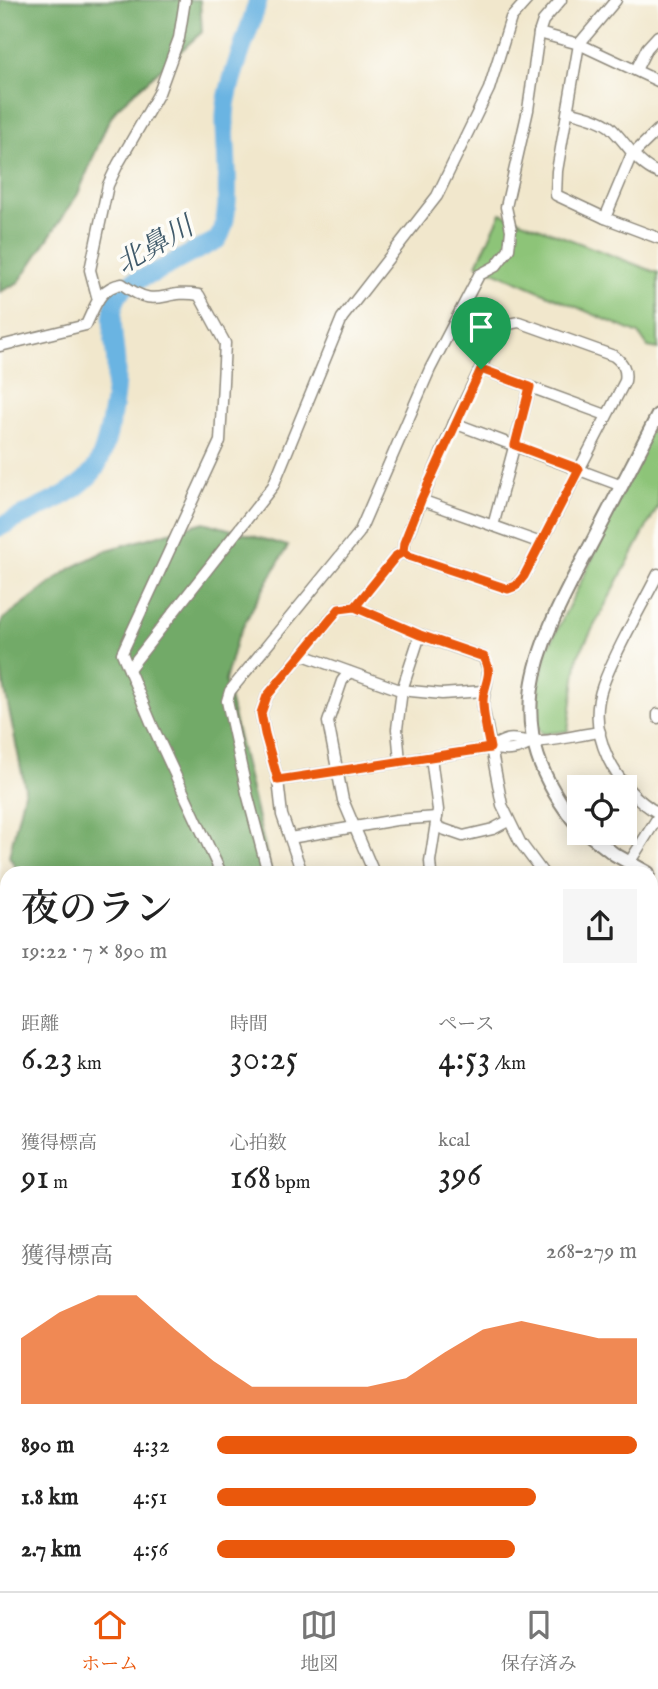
<!DOCTYPE html>
<html lang="ja">
<head>
<meta charset="utf-8">
<style>
  :root { --surface:#fff; --page:#f6f6f6; --text:#222; --muted:#767676; --line:#e0e0e0; --accent:#ea580c }
  body { margin:0; font-family:"IM FELL English","Noto Serif JP",serif; background:var(--page); color:var(--text); height:100vh; display:flex; flex-direction:column; font-size:26px; white-space:nowrap }
  * { box-sizing:border-box; margin:0 }
  p { font-size:23px; color:var(--muted) }
  .icon { flex:none; width:38px; height:38px; fill:none; stroke:currentColor; stroke-width:2; stroke-linecap:round; stroke-linejoin:round }
  .map { position:relative; flex:1; overflow:hidden }
  .side { position:absolute; left:0px; top:866px; width:658px; height:726px; display:flex; flex-direction:column; background:var(--surface); border-radius:21px 21px 0 0; box-shadow:0 4px 18px #0003 }
  .side>* { flex:none }
  .fabs { position:absolute; left:567px; top:775px; display:grid; gap:14px }
  .fabs a { display:grid; place-items:center; width:70px; height:70px; border-radius:0px; background:var(--surface); box-shadow:0 4px 18px #0003; font-size:35px }
  .pin { position:absolute; display:grid; place-items:center; width:60px; height:60px; color:#fff; margin:-72px -30px; border-radius:50% 50% 50% 0; rotate:-45deg; box-shadow:0 0 7px #0007 }
  .pin .icon { rotate:45deg }
  .round { display:grid; place-items:center; flex:none; width:74px; height:74px; border-radius:0px; background:var(--page) }
  .head { display:flex; align-items:center; justify-content:space-between; height:119px; padding:0 21px }
  h1 { font-size:38px; font-weight:600; line-height:52px }
  .metrics { display:grid; grid-template-columns:repeat(3,1fr); gap:10px; height:119px; padding:7px 21px }
  .metrics div { display:grid; align-content:center }
  .metrics b { font-size:35px; font-weight:600 }
  .metrics small { font-size:19px; font-weight:400 }
  .metrics p { font-size:19px }
  .chart { height:196px; padding:14px 21px }
  .chart p { display:flex; justify-content:space-between }
  .chart svg { width:100%; height:126px; margin-top:7px; fill:var(--accent); opacity:.7 }
  ul { padding:0 21px; list-style:none; font-size:23px }
  li { display:grid; grid-template-columns:112px 84px 1fr; align-items:center; height:52px }
  li i { height:18px; border-radius:9px; background:var(--accent) }
  .tab-bar { display:flex; justify-content:space-around; align-items:center; height:98px; border-top:2px solid var(--line); background:var(--surface); font-size:19px; color:var(--muted) }
  .tab-bar a { display:grid; justify-items:center; gap:4px }
  .tab-bar .selected { color:var(--accent) }
  .map>svg:first-child { display:block }
</style>
</head>
<body>
<div class="map">
<svg width="658" height="1591" viewBox="0 0 658 1591">
  <rect width="100%" height="100%" fill="#fdfcf7"/>
  <filter id="ink" filterUnits="userSpaceOnUse"><feTurbulence type="fractalNoise" baseFrequency=".0143" numOctaves="2"/><feDisplacementMap in="SourceGraphic" scale="14" xChannelSelector="R" yChannelSelector="G"/><feConvolveMatrix kernelMatrix="1 2 1 2 8 2 1 2 1" color-interpolation-filters="sRGB"/></filter>
  <filter id="wash" filterUnits="userSpaceOnUse"><feTurbulence type="fractalNoise" baseFrequency=".00686" numOctaves="4" result="noise"/><feDisplacementMap in="SourceGraphic" scale="28" xChannelSelector="R" yChannelSelector="G"/><feGaussianBlur stdDeviation="1.57" result="paint"/><feColorMatrix in="noise" values="0 0 0 0 0 0 0 0 0 0 0 0 0 0 0 0 0 1.4 0 .05"/><feComposite in="paint" operator="in"/></filter>
  <g filter="url(#wash)">
    <rect width="100%" height="100%" fill="#f1e7cc"/>
    <g fill="#8dc478" stroke="#5c7852" stroke-width="2">
      <path d="M501 213 658 273V349L648 347 639 334 477 264Z"/>
      <path d="M658 412V506L578 656 568 731 543 734 536 726 539 684 547 650 594 555Z"/>
    </g>
    <g fill="#72aa68" stroke="#4e6a4a" stroke-width="2">
      <path d="M0 0H200L202 32 117 108 107 124 78 194 19 282 0 292Z"/>
      <path d="M204 522 288 546 252 609 236 641 225 681 271 873H19L9 856 25 788 0 666V627L3 619 71 568 107 550Z"/>
      <path d="M651 1327 658 1335V1485L651 1464Z"/>
      <path d="M7 1378V1508L0 1505V1380Z"/>
      <path d="M651 1523 658 1542V1591H417L425 1586H651Z"/>
      <path d="M83 1586H377L379 1591H89L79 1587Z"/>
    </g>
    <g fill="none" stroke-linecap="round" stroke-linejoin="round">
      <path stroke="#6ab4e2" stroke-width="19" d="M0 527C30 510 68 499 91 474 108 456 117 392 116 367 116 343 104 308 123 289 132 280 145 277 156 272 176 261 197 250 217 240 235 216 224 147 225 116 226 84 249 34 258 0"/>
    </g>
  </g>
  <g filter="url(#ink)">
    <g fill="none" stroke-linecap="round" stroke-linejoin="round">
      <g stroke="#8e897c" stroke-width="13">
        <g id="minor">
          <path d="M561 0 543 21 539 33 579 44 658 81"/>
          <path d="M616 0 579 44 557 171 556 195 605 218 658 238"/>
          <path d="M636 70 647 48 658 36"/>
          <path d="M568 111C582 115 598 118 610 127 627 143 636 164 658 173"/>
          <path d="M605 218 631 156 658 130"/>
          <path d="M98 300 90 270 108 185 118 164 159 93 179 38 185 0"/>
          <path d="M519 322 614 356C623 363 627 369 625 381L524 576 516 586 508 589 409 556 403 552 404 543 454 423 494 340C501 328 504 324 519 322Z"/>
          <path d="M0 346 86 325C95 306 100 287 122 284 159 312 162 288 199 295L225 343 220 441 122 653 153 727 221 873"/>
          <path d="M481 369 606 415"/>
          <path d="M454 423 622 486"/>
          <path d="M421 500 541 543"/>
          <path d="M493 526 530 387"/>
          <path d="M658 574C640 610 617 647 603 685 585 734 616 789 658 813"/>
          <path d="M355 607 396 556 403 552"/>
          <path d="M303 655 400 690 442 694 483 691"/>
          <path d="M129 669 273 486 342 318 437 196 489 89 511 18 527 0"/>
          <path d="M349 672 342 681 328 722 343 800 374 873"/>
          <path d="M658 714V718"/>
          <path d="M490 748C511 735 510 740 532 741 550 743 581 734 600 732"/>
          <path d="M431 757 438 810 430 861 431 873"/>
          <path d="M400 761 397 729 402 690 420 635"/>
          <path d="M278 780 490 748C507 752 518 751 533 742"/>
          <path d="M437 827 463 836 493 829 508 821"/>
          <path d="M290 838 396 820 437 817"/>
          <path d="M629 863 658 817"/>
          <path d="M268 873 247 793 227 701 230 691 359 533 430 369 479 275 496 266 509 249 511 230 506 207 528 110 539 33"/>
          <path d="M302 873 282 815 278 780 265 734 261 713 267 696 332 617 339 609 355 607 420 635 483 657C494 674 483 688 483 706L502 805 520 842 543 873"/>
          <path d="M658 956V970"/>
          <path d="M651 1162 658 1157"/>
          <path d="M651 1502 658 1521"/>
        </g>
      </g>
      <g stroke="#8e897c" stroke-width="16">
        <g id="tertiary">
          <path d="M579 827C496 727 533 654 587 552 611 507 634 461 658 415"/>
          <path d="M587 833 614 854 648 873"/>
          <path d="M651 1111 658 1121"/>
        </g>
      </g>
      <g stroke="#8e897c" stroke-width="19">
        <path id="trunk" d="M14 1586 27 1591"/>
      </g>
      <use href="#minor" stroke="#fff" stroke-width="10"/>
      <use href="#tertiary" stroke="#fff" stroke-width="12"/>
      <use href="#trunk" stroke="#fbbb8c" stroke-width="16"/>
    </g>
  </g>
  <g fill="none" stroke-linecap="round" stroke-linejoin="round" filter="url(#ink)">
    <g stroke="#fff" stroke-width="14">
      <path id="route" d="M481 369 421 500 404 543 403 552 396 556 355 607 339 609 267 696 261 713 265 734 278 780 490 748C487 734 484 719 483 704 482 684 495 676 484 657L420 635 355 607 396 556 403 552 409 556 508 589 516 586 524 576 579 469 515 445 530 387 481 369"/>
    </g>
    <use href="#route" stroke="#ea580c" stroke-width="9"/>
  </g>
  <g text-anchor="middle" stroke-width="7" stroke-linejoin="round" paint-order="stroke">
    <g font-size="28" font-style="italic" fill="#415b6b" stroke="#fdfcf7">
      <text transform="translate(154 244) rotate(-30)" y="10">北鼻川</text>
    </g>
  </g>
</svg>
<div class="fabs">
<a><svg class="icon" aria-label="locate" viewBox="0 0 24 24"><circle cx="12" cy="12" r="6"/><path d="M12 2v4M12 18v4M2 12h4M18 12h4"/></svg></a>
</div>
<div class="pin" style="left:481px;top:369px;background:#1e9e55"><svg class="icon" aria-label="arrive" viewBox="0 0 24 24"><path d="M6 21V4h12l-3 4 3 4H6"/></svg></div>
<section class="side">
<div class="head"><div><h1>夜のラン</h1><p>19:22 · 7 × 890 m</p></div><a class="round"><svg class="icon" aria-label="share" viewBox="0 0 24 24"><path d="M12 15V3M7 8l5-5 5 5M5 13v7h14v-7"/></svg></a></div>
<div class="metrics">
<div><p>距離</p><b>6.23<small> km</small></b></div>
<div><p>時間</p><b>30:25</b></div>
<div><p>ペース</p><b>4:53<small> /km</small></b></div>
</div>
<div class="metrics">
<div><p>獲得標高</p><b>91<small> m</small></b></div>
<div><p>心拍数</p><b>168<small> bpm</small></b></div>
<div><p>kcal</p><b>396</b></div>
</div>
<div class="chart"><p><span>獲得標高</span>268–279 m</p>
<svg viewBox="0 0 160 44" preserveAspectRatio="none"><path d="M0 44V21L10 12L20 6L30 6L40 18L50 29L60 38L70 38L80 38L90 38L100 35L110 26L120 18L130 15L140 18L150 21L160 21V44z"/></svg>
</div>
<ul>
<li><b>890 m</b>4:32<i style="width:100%"></i></li>
<li><b>1.8 km</b>4:51<i style="width:76%"></i></li>
<li><b>2.7 km</b>4:56<i style="width:71%"></i></li>
</ul>
</section>
</div>
<nav class="tab-bar">
<a class="selected"><svg class="icon" aria-label="home" viewBox="0 0 24 24"><path d="M3 11l9-7 9 7M6 9v11h12V9"/></svg>ホーム</a>
<a><svg class="icon" aria-label="map" viewBox="0 0 24 24"><path d="M3 6l6-2 6 2 6-2v14l-6 2-6-2-6 2zM9 4v14M15 6v14"/></svg>地図</a>
<a><svg class="icon" aria-label="saved" viewBox="0 0 24 24"><path d="M7 4h10v16l-5-4-5 4z"/></svg>保存済み</a>
</nav>
</body>
</html>
